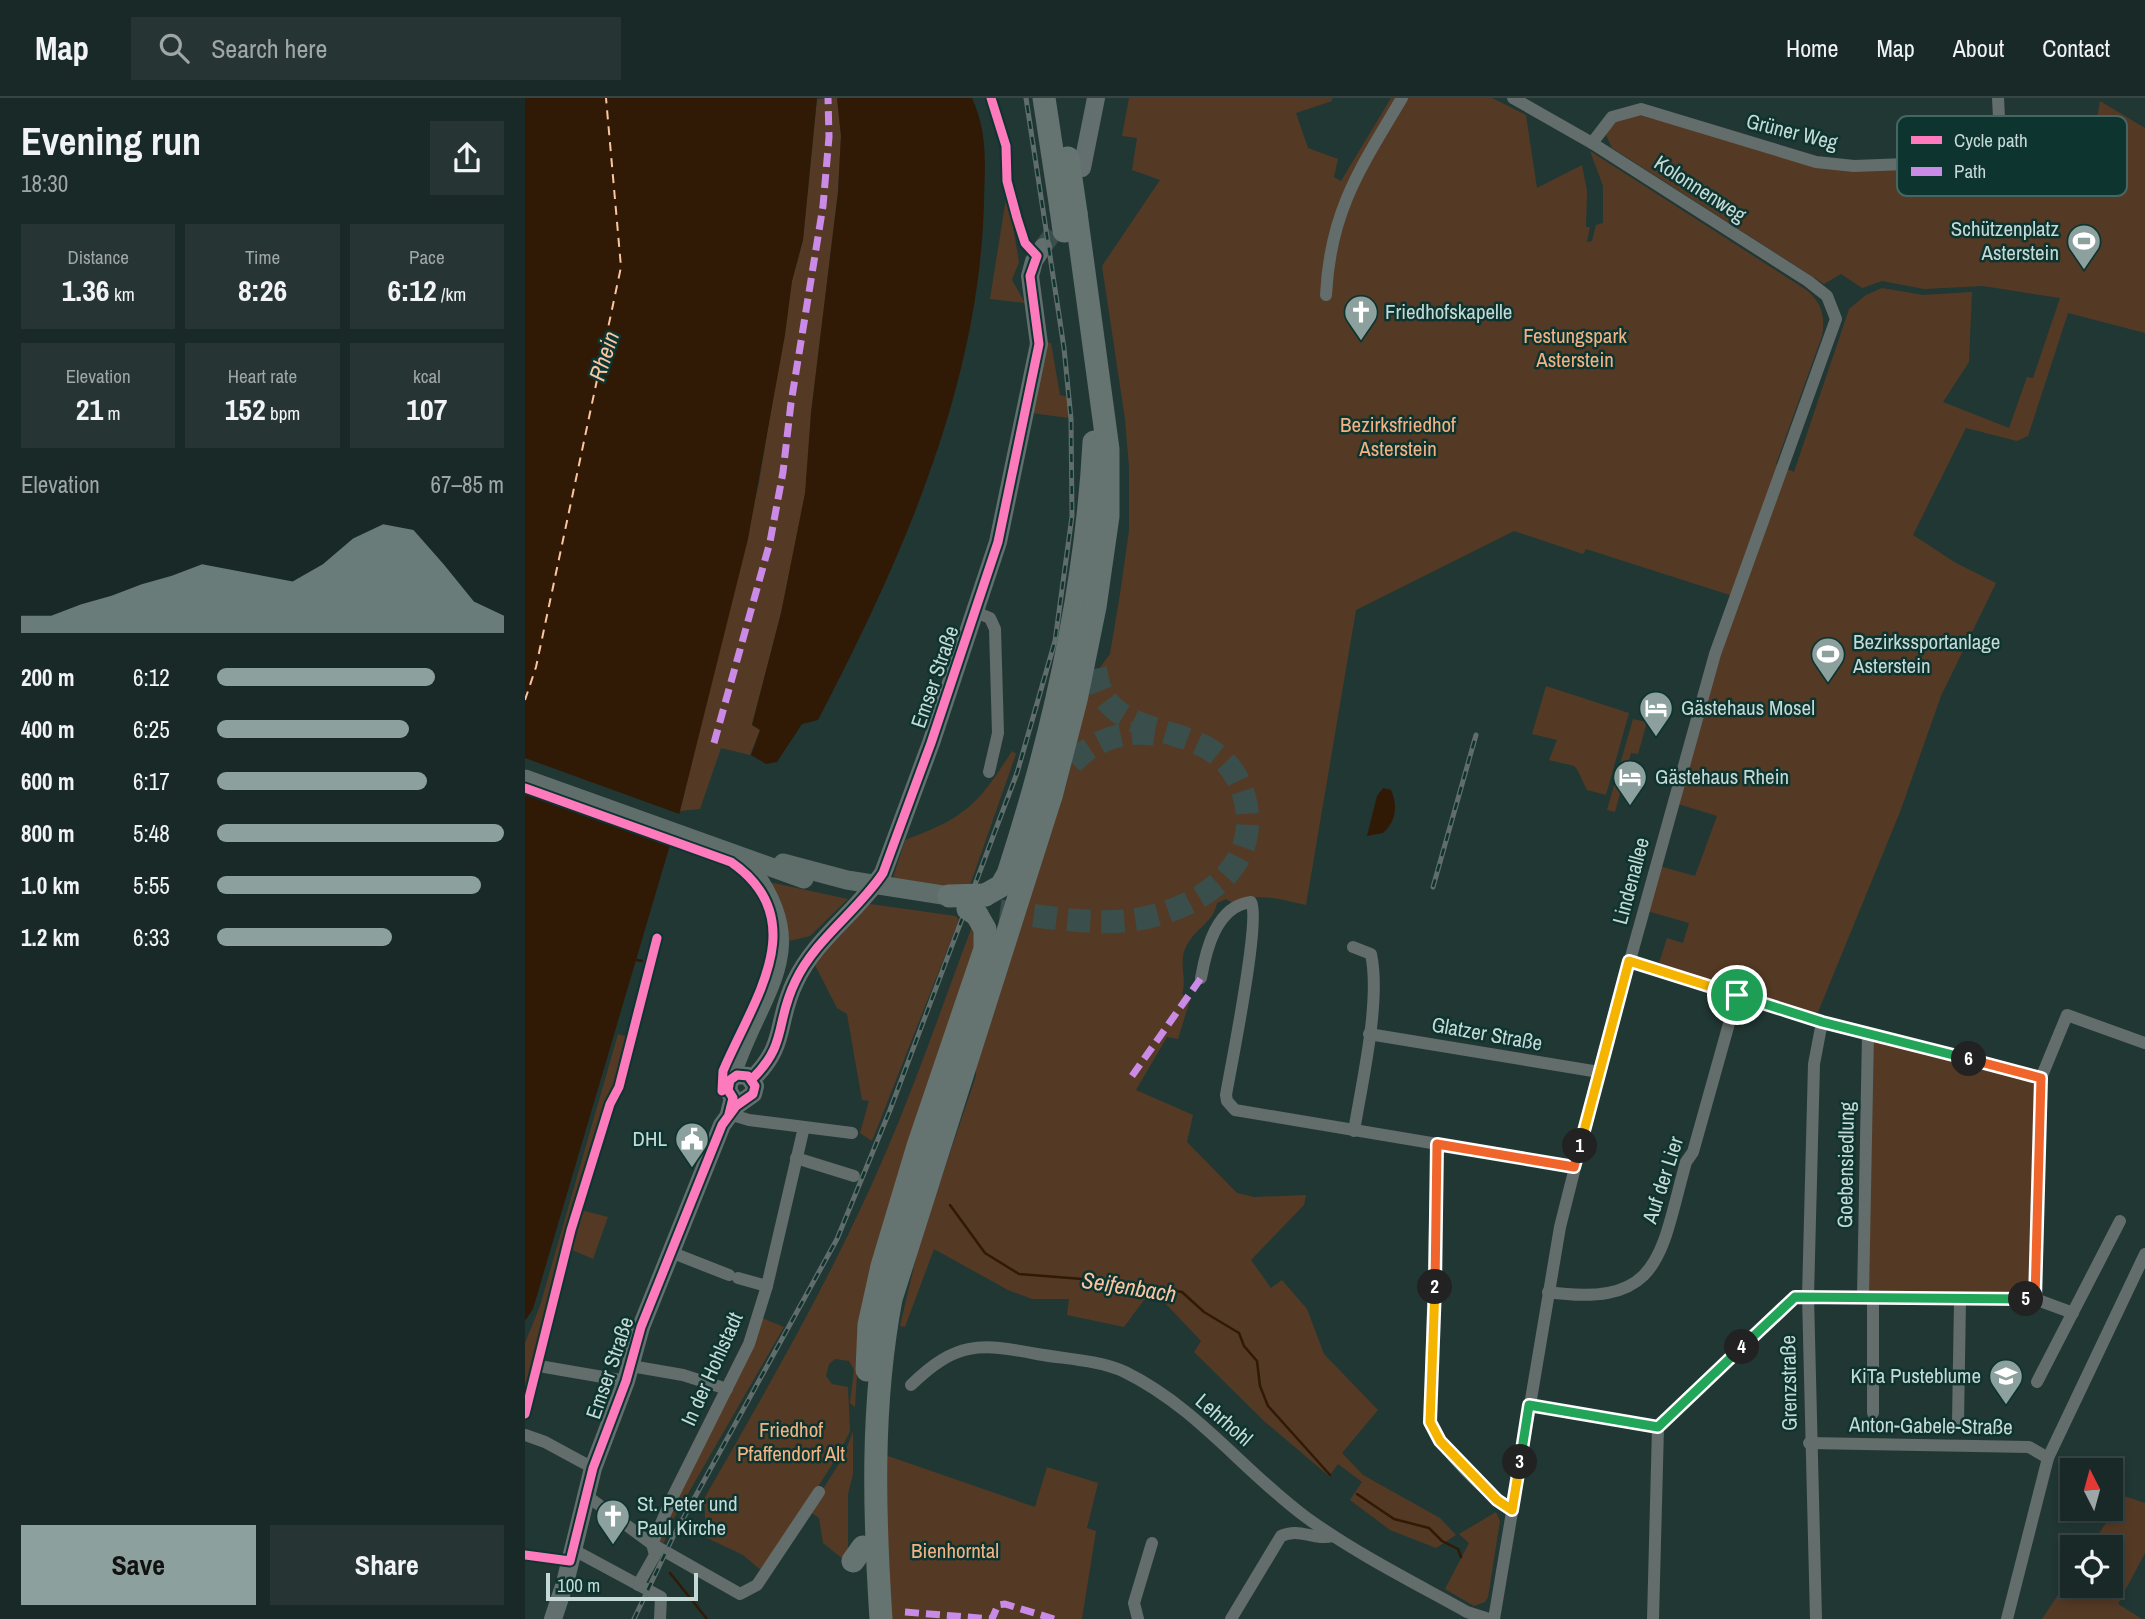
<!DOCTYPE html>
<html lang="en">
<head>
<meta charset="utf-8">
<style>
  :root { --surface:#192927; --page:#263533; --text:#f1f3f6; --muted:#9fa6a7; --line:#374544; --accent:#8ca09d }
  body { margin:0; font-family:"Archivo Narrow",sans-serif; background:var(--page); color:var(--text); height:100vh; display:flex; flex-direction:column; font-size:26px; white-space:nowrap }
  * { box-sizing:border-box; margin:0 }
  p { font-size:23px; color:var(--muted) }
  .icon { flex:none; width:38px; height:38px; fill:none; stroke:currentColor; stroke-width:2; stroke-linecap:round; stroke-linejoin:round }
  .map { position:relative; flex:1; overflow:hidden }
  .details { display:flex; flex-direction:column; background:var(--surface); width:525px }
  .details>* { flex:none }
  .needle { width:46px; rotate:354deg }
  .fabs { position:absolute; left:1535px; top:1360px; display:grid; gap:14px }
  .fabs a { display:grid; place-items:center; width:63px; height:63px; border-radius:0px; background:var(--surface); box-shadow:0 4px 10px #0003,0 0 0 2px var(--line); font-size:35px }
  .scale { position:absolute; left:21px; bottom:18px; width:152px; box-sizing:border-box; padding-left:7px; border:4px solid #c5d9d6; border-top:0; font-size:19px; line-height:24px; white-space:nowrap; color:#c5d9d6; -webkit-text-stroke:5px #0e3430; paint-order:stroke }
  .pin { position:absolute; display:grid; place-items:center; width:60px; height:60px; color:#fff; margin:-30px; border:4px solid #fff; border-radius:50%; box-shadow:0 2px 7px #0007 }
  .km { position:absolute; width:35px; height:35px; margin:-18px; border-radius:50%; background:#222; color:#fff; font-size:19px; line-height:35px; text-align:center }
  .round { display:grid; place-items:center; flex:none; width:74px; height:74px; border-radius:0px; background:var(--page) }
  .headline { display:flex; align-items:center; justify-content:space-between; height:119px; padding:0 21px }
  h1 { font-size:38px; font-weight:800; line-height:52px }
  .figures { display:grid; grid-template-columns:repeat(3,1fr); gap:10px; height:119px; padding:7px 21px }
  .figures div { display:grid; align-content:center; border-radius:0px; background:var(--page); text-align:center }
  .figures b { font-size:30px; font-weight:800 }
  .figures small { font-size:19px; font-weight:400 }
  .figures p { font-size:19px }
  .chart { height:196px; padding:14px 21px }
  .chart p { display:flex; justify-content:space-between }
  .chart svg { width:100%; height:126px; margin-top:7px; fill:var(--accent); opacity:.7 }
  .cta { display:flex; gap:14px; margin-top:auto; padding:14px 21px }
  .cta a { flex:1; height:80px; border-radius:0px; background:var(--accent); color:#111; font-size:28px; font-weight:800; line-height:80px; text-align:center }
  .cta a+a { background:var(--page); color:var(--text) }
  ul { padding:0 21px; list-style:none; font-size:23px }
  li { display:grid; grid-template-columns:112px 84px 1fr; align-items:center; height:52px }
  li i { height:18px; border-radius:9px; background:var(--accent) }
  header { display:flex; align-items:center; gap:42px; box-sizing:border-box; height:98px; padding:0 35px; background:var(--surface); border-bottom:2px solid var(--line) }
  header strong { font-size:33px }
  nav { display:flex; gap:38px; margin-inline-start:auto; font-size:24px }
  .search { width:490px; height:63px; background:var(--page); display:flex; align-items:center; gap:18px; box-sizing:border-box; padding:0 24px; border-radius:0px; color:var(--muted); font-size:26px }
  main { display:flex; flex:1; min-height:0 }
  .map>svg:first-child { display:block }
</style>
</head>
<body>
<header>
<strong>Map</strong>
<div class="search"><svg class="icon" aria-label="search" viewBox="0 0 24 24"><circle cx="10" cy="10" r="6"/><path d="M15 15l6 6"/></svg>Search here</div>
<nav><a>Home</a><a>Map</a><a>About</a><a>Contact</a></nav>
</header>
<main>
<section class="details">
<div class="headline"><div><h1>Evening run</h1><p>18:30</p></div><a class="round"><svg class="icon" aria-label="share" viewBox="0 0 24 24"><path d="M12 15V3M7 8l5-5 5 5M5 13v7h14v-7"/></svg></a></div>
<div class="figures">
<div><p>Distance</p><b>1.36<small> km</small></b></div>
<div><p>Time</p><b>8:26</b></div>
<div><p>Pace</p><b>6:12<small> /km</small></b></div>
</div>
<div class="figures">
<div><p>Elevation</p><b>21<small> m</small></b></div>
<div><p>Heart rate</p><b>152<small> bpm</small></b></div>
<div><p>kcal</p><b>107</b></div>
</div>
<div class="chart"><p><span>Elevation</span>67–85 m</p>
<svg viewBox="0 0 160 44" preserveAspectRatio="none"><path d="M0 44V38L10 38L20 34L30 31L40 27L50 24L60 20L70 22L80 24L90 26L100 20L110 11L120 6L130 8L140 20L150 33L160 38V44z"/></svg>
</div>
<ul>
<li><b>200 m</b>6:12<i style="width:76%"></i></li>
<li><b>400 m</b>6:25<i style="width:67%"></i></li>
<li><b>600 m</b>6:17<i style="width:73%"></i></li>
<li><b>800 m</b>5:48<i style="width:100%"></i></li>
<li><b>1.0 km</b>5:55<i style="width:92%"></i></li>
<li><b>1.2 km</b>6:33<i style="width:61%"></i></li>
</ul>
<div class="cta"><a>Save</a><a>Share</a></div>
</section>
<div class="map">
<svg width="1620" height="1521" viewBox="0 0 1620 1521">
  <rect width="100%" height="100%" fill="#213734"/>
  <g fill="#543a25">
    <path d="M312 0 316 38 313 94 286 315 281 394 256 515 227 626 235 632 225 657 196 650 175 711 155 713 234 385 267 183 278 142 292 1Z"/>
    <path d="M604 0H807V3L771 15 783 50 813 61 809 79 816 83 866 0H873C847 44 812 88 806 139L820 100 881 0H967L1001 17 1012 90 1057 67 1062 93 1061 129H1065L1062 144 1067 143 1071 127 1078 125V88L1065 53 1280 191C1296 203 1301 218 1297 238L1251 366 1269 374 1324 211 1341 197 1357 190 1398 197 1447 194 1444 264 1418 304 1484 330 1502 279 1508 280 1535 200 1458 188 1399 191 1357 183 1337 190 1316 176 1299 186 1087 50 1081 37 1085 26 1111 16 1327 72 1424 70 1460 55 1478 25 1568 43 1575 3 1620 30V235L1543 215 1503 338 1492 343 1441 330 1388 437 1431 465 1471 485 1416 598 1375 714 1293 914 1287 916 1133 868 1142 840 1158 845 1164 825 1122 813 1134 768 1170 778 1192 718 1153 706 1188 574 1214 500 1061 451 1058 456 989 433 831 512 781 807C756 802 731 793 709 806L701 801 692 805C688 826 668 831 660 851 654 865 662 881 657 896L665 902 653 941 642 939 611 992 668 1017 662 1044 712 1095 729 1099 781 1097 779 1107 726 1162 746 1190 757 1182 782 1211 799 1256 853 1312 817 1355 838 1377 915 1420 931 1437 911 1450 865 1432 825 1402 837 1384 813 1366 804 1378 739 1323 669 1254 676 1243 639 1204 619 1202 599 1229 542 1217 544 1201H507L483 1192 409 1151 380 1229 375 1228 395 1143 451 978V961L541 688 567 580 585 556 595 496 604 433V369L600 321 577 168 635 82 607 72 612 40 597 38Z"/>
    <path d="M482 94 494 164 487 182 500 205 465 201Z"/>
    <path d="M521 244 526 245 535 297 543 299 544 320 506 315Z"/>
    <path d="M1021 588 1104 615 1081 697 1062 692C1047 661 1057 671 1024 662L1032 642 1007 636Z"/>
    <path d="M1108 621 1122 624 1113 656 1106 655 1090 714 1082 712Z"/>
    <path d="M487 653 491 656 443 793 367 783 380 742C440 720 453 707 487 653Z"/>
    <path d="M244 784 323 801 285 838 264 843 260 816Z"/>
    <path d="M345 806 431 818 434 822 347 1043 335 1035 344 1003 337 1002 322 916 312 910 290 867 295 852Z"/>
    <path d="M448 826 452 838 333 1259 330 1309 325 1305 329 1272 324 1263 310 1261 304 1266 301 1278 307 1286 323 1289 325 1333 312 1359 238 1474 218 1457 180 1439V1408L176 1406C242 1291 309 1176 361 1054 393 980 419 902 448 826Z"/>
    <path d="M93 936 104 939 86 999H82L21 1211 0 1300V1245L15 1208Z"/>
    <path d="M1344 940 1509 982 1506 1199 1343 1194Z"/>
    <path d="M56 1112 83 1119 68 1161 45 1151Z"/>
    <path d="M237 1220 259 1229 145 1427 139 1445 133 1443Z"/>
    <path d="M328 1334V1376L323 1396V1465L298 1445 294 1420 284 1413 317 1361Z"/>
    <path d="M360 1357 510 1409 522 1369 573 1385 562 1430 571 1433 557 1521H364Z"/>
    <path d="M1599 1398 1620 1405V1455L1593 1506 1617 1521H1517L1547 1476V1488H1586V1449H1565Z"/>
    <path d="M971 1414 975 1423 963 1499 960 1504 949 1508 920 1491 944 1445 934 1436Z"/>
  </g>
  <g fill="#301a06">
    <path d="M0 0H292L278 142 267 183 260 237 223 441 155 713 8 1211 0 1223Z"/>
    <path d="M312 0H447C463 35 460 66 459 103 455 286 377 461 293 622L277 626 252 664 241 666 226 657 235 632 227 627 256 515 280 395 286 315 313 94 316 38Z"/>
    <path d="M858 690 866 692C873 707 871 724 858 735L842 738 852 698Z"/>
  </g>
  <path fill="#213734" d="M0 660 157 717 148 746 0 692Z"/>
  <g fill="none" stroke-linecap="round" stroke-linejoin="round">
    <g stroke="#301a06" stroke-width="2.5">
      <path d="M106 861 117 863"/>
      <path d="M425 1107 460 1155 494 1176 608 1185 657 1194 679 1214 714 1235 719 1248 732 1263 735 1288 743 1308 805 1377"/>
      <path d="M832 1396 869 1421 904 1430 917 1443 933 1451 936 1459"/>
      <path d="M145 1475 182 1521"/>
    </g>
    <path stroke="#fcc5a1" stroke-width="2" stroke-dasharray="9 7" stroke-linecap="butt" d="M0 602 11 569 96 169 81 0"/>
    <path stroke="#3a4f4c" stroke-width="18" stroke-dasharray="18 9" stroke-linecap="butt" d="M518 149 542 116"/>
    <g stroke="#3a4f4c" stroke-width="23" stroke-dasharray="23 11" stroke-linecap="butt">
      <path d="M547 665C570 641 600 631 633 637"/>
      <path d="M475 813C516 818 557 826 598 823 660 818 735 778 721 706 704 622 617 647 582 603 574 593 572 580 570 568"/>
    </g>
    <g stroke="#636d6b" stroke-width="12">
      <path d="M1067 45 1087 19 1116 11 1291 64 1329 68 1434 64 1454 56 1469 34 1474 20 1473 0"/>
      <path d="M801 197C805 113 836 69 877 0"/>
      <path d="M450 514 465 520 470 531 473 635 464 674"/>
      <path d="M828 849 846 856C856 903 837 984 829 1033"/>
      <path d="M1104 863 1297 924 1516 980"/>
      <path d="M676 880C681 852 691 808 726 804 736 821 706 968 701 997L702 1003 710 1012 1049 1069"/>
      <path d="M844 936 1074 974"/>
      <path d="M204 1016 224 1022 327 1035"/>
      <path d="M912 1046 905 1324C917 1353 961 1395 987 1412"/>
      <path d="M271 1060 329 1078"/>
      <path d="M148 1155 204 1177"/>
      <path d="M213 1180 242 1188"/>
      <path d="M1023 1194C1138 1210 1135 1156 1161 1064L1168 1054 1212 897"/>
      <path d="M1338 1198 1343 936"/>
      <path d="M1348 1199V1315"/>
      <path d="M1510 1201 1516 980 1542 917 1620 945"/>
      <path d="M14 1268 101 1283"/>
      <path d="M106 1268 158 1277 202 1291"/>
      <path d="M1512 1284 1595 1123"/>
      <path d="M386 1287C431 1243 455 1245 512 1256 540 1261 574 1262 600 1274 673 1310 718 1373 782 1420 832 1456 888 1484 942 1514L964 1521"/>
      <path d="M1004 1307 1133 1329 1270 1199 1510 1201 1548 1215"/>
      <path d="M1433 1324 1435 1202"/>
      <path d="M0 1337 20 1344 68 1370"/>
      <path d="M1284 1345 1504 1349 1523 1360"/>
      <path d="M62 1398 127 1446 215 1496 232 1487 294 1394"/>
      <path d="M47 1451 136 1499 135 1521"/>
      <path d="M0 1457 45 1463"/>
      <path d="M113 1487 130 1457 127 1446 148 1398 224 1246 242 1188 279 1029"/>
      <path d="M613 1521 609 1505 627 1445"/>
      <path d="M706 1521 756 1438C775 1429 788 1443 808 1438"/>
      <path d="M969 1521 1035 1129 1074 974 1190 556 1311 221 1302 198 1283 183 1067 45 988 0"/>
      <path d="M1128 1521 1133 1329"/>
      <path d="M1291 1521 1283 1198 1289 966 1297 924"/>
      <path d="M1482 1521 1523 1360 1620 1156"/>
    </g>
    <g stroke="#626f6e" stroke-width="18">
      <path d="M557 70 571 0"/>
      <path d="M227 981C263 946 250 925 270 884 290 841 332 814 358 775L406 645 473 444 514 246 505 178 509 163 518 149"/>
      <path d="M28 1521 40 1485 68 1370 101 1283 116 1229 197 1027 211 1008 228 996 230 988 223 978 212 977 205 982 203 992 208 1000 204 1016"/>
    </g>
    <g stroke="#5f6e6b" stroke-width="19">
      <path d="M0 681 279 781"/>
      <path d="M205 982C233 891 293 852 219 762"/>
    </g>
    <g stroke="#657371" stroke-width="23">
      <path d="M519 0 536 111"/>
      <path d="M460 797 476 788 483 776C529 635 561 493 569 344"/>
      <path d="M342 1272 344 1227 357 1168 393 1048 460 851V831L452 817"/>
      <path d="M328 1463 338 1449"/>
      <path d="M356 1521C349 1414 346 1307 366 1201L527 695 551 602 570 509 583 418V351L551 115"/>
    </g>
    <g stroke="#616d6b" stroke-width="5">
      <g id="rail">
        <path d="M908 789 951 637"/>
        <path d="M109 1521 148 1439 312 1141 365 1012 492 675 530 543 547 418 546 321 539 250 501 0"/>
      </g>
    </g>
    <use href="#rail" stroke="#0e3430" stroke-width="2.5" stroke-dasharray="8" stroke-linecap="butt"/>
    <path stroke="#5f6e6b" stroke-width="19" d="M258 765 322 782 424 798"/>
    <g stroke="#657371" stroke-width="23">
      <path d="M543 60 551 115"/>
      <path d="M536 111 539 133"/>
      <path d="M424 798 460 797"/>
      <path d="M443 811 452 817"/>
    </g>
    <g stroke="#ca8be6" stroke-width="7" stroke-dasharray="14 7" stroke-linecap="butt">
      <path d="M189 645 245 444 258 374 266 305 298 108 304 39 303 0"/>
      <path d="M607 978 676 880"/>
      <path d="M380 1514 467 1521 473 1507 480 1506 529 1521"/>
    </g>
    <g stroke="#0e3430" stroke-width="13">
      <g id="cycleway">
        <path d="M0 690 206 764C290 822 227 904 198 973L197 993"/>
        <path d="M227 981C263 946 250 925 270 884 290 841 332 814 358 775L406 645 473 444 514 246 505 178 512 158 500 145 492 120 482 83 481 48 466 0"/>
        <path d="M0 1316 46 1132 85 1006 94 989 132 840"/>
        <path d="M0 1457 45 1463 68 1370 101 1283 116 1229 197 1027 211 1008 228 996 230 988 223 978 212 977 205 982 203 992 208 1000 204 1016"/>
      </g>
    </g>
    <use href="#cycleway" stroke="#fd7abc" stroke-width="9"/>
  </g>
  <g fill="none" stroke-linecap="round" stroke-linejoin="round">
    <g stroke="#fff" stroke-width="14">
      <path id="split-1" d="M1055 1048 1104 863 1212 897"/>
    </g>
    <g stroke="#fff" stroke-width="14">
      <path id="split-2" d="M910 1189 912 1046 1049 1069 1055 1048"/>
    </g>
    <g stroke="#fff" stroke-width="14">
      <path id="split-3" d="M910 1189 905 1324 915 1343 972 1402 987 1412 995 1364"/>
    </g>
    <g stroke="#fff" stroke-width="14">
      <path id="split-4" d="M995 1364 1004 1307 1133 1329 1217 1249"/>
    </g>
    <g stroke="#fff" stroke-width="14">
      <path id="split-5" d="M1217 1249 1270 1199 1501 1201"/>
    </g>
    <g stroke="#fff" stroke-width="14">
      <path id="split-6" d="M1444 961 1516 980 1510 1201H1501"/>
    </g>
    <g stroke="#fff" stroke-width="14">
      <path id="split-7" d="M1212 897 1297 924 1444 961"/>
    </g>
    <use href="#split-1" stroke="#f5b400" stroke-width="9"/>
    <use href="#split-2" stroke="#f0652b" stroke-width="9"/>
    <use href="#split-3" stroke="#f5b400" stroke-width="9"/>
    <use href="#split-4" stroke="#22a559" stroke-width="9"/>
    <use href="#split-5" stroke="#22a559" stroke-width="9"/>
    <use href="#split-6" stroke="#f0652b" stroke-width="9"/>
    <use href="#split-7" stroke="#22a559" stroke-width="9"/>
  </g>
  <defs>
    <g id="stadium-pin" transform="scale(1.75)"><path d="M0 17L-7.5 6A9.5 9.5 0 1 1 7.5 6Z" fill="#8ca09d" stroke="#0e3430"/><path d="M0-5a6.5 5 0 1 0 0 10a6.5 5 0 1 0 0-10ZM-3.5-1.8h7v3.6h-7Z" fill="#fff"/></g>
    <g id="church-pin" transform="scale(1.75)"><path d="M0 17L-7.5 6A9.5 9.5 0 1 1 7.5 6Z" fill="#8ca09d" stroke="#0e3430"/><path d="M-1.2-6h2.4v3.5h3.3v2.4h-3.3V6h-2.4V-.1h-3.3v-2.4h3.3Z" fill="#fff"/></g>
    <g id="hotel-pin" transform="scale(1.75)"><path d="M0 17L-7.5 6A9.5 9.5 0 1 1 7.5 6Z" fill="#8ca09d" stroke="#0e3430"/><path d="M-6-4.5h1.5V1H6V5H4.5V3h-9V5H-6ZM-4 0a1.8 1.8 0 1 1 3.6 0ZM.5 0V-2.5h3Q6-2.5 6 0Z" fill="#fff"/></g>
    <g id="civic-pin" transform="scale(1.75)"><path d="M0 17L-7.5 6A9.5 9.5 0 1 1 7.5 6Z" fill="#8ca09d" stroke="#0e3430"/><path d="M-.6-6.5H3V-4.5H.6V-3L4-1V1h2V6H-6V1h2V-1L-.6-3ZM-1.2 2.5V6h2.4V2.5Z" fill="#fff"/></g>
    <g id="school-pin" transform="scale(1.75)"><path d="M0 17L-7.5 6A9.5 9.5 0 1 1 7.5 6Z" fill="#8ca09d" stroke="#0e3430"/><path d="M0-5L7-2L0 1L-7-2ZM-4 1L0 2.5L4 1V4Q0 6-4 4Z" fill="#fff"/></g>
  </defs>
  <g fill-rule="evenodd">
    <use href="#stadium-pin" x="1559" y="143"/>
    <use href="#church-pin" x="836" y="214"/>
    <use href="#stadium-pin" x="1303" y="556"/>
    <use href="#hotel-pin" x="1131" y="610"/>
    <use href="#hotel-pin" x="1105" y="679"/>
    <use href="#civic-pin" x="167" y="1041"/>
    <use href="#school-pin" x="1481" y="1278"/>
    <use href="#church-pin" x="88" y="1418"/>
  </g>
  <g text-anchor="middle" stroke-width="5" stroke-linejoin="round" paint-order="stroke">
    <g font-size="21" fill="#c5d9d6" stroke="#0e3430">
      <text transform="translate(1267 34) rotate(14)" y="7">Grüner Weg</text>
      <text transform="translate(1175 91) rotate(33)" y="7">Kolonnenweg</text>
      <text transform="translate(410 579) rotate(-71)" y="7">Emser Straße</text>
      <text transform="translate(1106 783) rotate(-75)" y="7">Lindenallee</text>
      <text transform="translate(962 936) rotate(10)" y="7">Glatzer Straße</text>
      <text transform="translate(1321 1067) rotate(-89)" y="7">Goebensiedlung</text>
      <text transform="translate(1138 1082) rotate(-72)" y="7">Auf der Lier</text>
      <text transform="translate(85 1270) rotate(-71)" y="7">Emser Straße</text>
      <text transform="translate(187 1271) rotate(-66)" y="7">In der Hohlstadt</text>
      <text transform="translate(1264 1285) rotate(-91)" y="7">Grenzstraße</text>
      <text transform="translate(699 1322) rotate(41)" y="7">Lehrhohl</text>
      <text transform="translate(1406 1328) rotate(1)" y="7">Anton-Gabele-Straße</text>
    </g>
    <g font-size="21" fill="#c5d9d6" stroke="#0e3430" text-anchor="start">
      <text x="1534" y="138" text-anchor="end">Schützenplatz<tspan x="1534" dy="24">Asterstein</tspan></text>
      <text x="860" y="221">Friedhofskapelle</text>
      <text x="1328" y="551">Bezirkssportanlage<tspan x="1328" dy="24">Asterstein</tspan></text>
      <text x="1156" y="617">Gästehaus Mosel</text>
      <text x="1130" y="686">Gästehaus Rhein</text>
      <text x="142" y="1048" text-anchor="end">DHL</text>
      <text x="1456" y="1285" text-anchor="end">KiTa Pusteblume</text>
      <text x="112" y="1413">St. Peter und<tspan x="112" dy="24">Paul Kirche</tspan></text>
    </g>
    <g font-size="21" fill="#f4b283" stroke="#0e3430">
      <text x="1050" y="245">Festungspark<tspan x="1050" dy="24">Asterstein</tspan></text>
      <text x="873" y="334">Bezirksfriedhof<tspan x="873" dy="24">Asterstein</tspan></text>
      <text x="266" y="1339">Friedhof<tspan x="266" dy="24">Pfaffendorf Alt</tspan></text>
      <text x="430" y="1460">Bienhorntal</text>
    </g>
    <g font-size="23" font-style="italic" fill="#fcc5a1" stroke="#0e3430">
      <text transform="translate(79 258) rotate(-72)" y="8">Rhein</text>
      <text transform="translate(604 1189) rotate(9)" y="8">Seifenbach</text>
    </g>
  </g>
  <rect x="1372" y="18" width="230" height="80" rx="10" fill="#0e3430" stroke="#456662" stroke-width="2"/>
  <rect x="1386" y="38" width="31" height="8" fill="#fd7abc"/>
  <rect x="1386" y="69" width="31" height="9" fill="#ca8be6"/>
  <g font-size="19" fill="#c5d9d6">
    <text x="1429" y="49">Cycle path</text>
    <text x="1429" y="80">Path</text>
  </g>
</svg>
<div class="fabs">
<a><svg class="needle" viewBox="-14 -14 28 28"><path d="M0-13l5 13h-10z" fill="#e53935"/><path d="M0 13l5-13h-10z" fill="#9fa6a7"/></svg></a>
<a><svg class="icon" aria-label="locate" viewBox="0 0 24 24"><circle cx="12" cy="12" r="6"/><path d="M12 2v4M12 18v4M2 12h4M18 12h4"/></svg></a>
</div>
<div class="scale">100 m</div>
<div class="pin" style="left:1212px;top:897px;background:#1e9e55"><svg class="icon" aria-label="arrive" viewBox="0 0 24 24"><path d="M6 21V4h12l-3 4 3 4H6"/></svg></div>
<b class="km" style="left:1055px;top:1048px">1</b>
<b class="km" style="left:910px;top:1189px">2</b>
<b class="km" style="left:995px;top:1364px">3</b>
<b class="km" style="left:1217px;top:1249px">4</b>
<b class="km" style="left:1501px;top:1201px">5</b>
<b class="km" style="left:1444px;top:961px">6</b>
</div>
</main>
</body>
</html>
